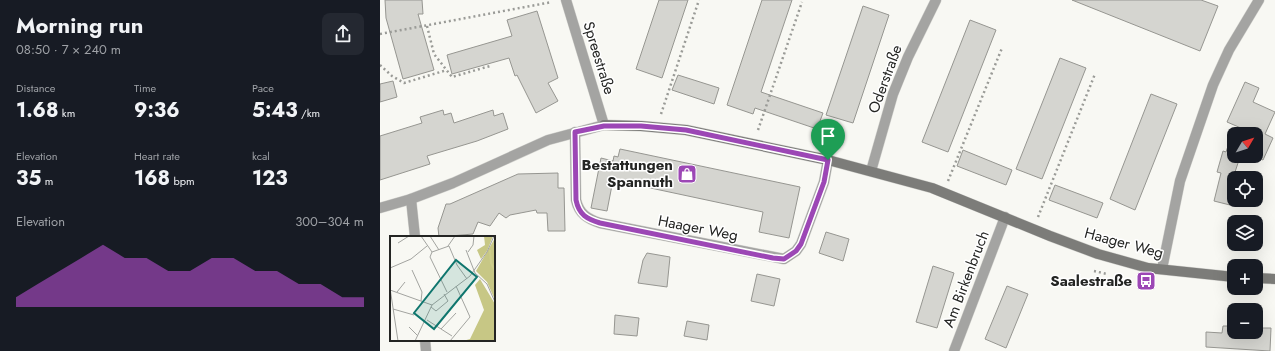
<!DOCTYPE html>
<html lang="en">
<head>
<meta charset="utf-8">
<style>
  :root { --surface:#171b24; --page:#242831; --text:#f1f3f6; --muted:#9ea1a6; --accent:#9c47b5 }
  body { margin:0; font-family:Jost,sans-serif; background:var(--page); color:var(--text); height:100vh; display:flex; flex-direction:column; font-size:15px; white-space:nowrap }
  * { box-sizing:border-box; margin:0 }
  p { font-size:13px; color:var(--muted) }
  .icon { flex:none; width:22px; height:22px; fill:none; stroke:currentColor; stroke-width:2; stroke-linecap:round; stroke-linejoin:round }
  .map { position:relative; flex:1; overflow:hidden }
  .sheet { display:flex; flex-direction:column; background:var(--surface); width:380px }
  .sheet>* { flex:none }
  .needle { width:26px; rotate:51deg }
  .buttons { position:absolute; left:847px; top:127px; display:grid; gap:8px }
  .buttons a { display:grid; place-items:center; width:36px; height:36px; border-radius:8px; background:var(--surface); box-shadow:0 4px 16px #0002; font-size:20px }
  .pin { position:absolute; display:grid; place-items:center; width:34px; height:34px; color:#fff; margin:-41px -17px; border-radius:50% 50% 50% 0; rotate:-45deg; box-shadow:0 0 4px #0007 }
  .pin .icon { rotate:45deg }
  .round { display:grid; place-items:center; flex:none; width:42px; height:42px; border-radius:8px; background:var(--page) }
  .head { display:flex; align-items:center; justify-content:space-between; height:68px; padding:0 16px }
  h1 { font-size:22px; font-weight:700; line-height:30px }
  .figures { display:grid; grid-template-columns:repeat(3,1fr); gap:6px; height:68px; padding:4px 16px }
  .figures div { display:grid; align-content:center }
  .figures b { font-size:20px; font-weight:700 }
  .figures small { font-size:11px; font-weight:400 }
  .figures p { font-size:11px }
  .chart { height:112px; padding:8px 16px }
  .chart p { display:flex; justify-content:space-between }
  .chart svg { width:100%; height:72px; margin-top:4px; fill:var(--accent); opacity:.7 }
  main { display:flex; flex:1; min-height:0 }
  .map>svg:first-child { display:block }
</style>
</head>
<body>
<main>
<section class="sheet">
<div class="head"><div><h1>Morning run</h1><p>08:50 · 7 × 240 m</p></div><a class="round"><svg class="icon" aria-label="share" viewBox="0 0 24 24"><path d="M12 15V3M7 8l5-5 5 5M5 13v7h14v-7"/></svg></a></div>
<div class="figures">
<div><p>Distance</p><b>1.68<small> km</small></b></div>
<div><p>Time</p><b>9:36</b></div>
<div><p>Pace</p><b>5:43<small> /km</small></b></div>
</div>
<div class="figures">
<div><p>Elevation</p><b>35<small> m</small></b></div>
<div><p>Heart rate</p><b>168<small> bpm</small></b></div>
<div><p>kcal</p><b>123</b></div>
</div>
<div class="chart"><p><span>Elevation</span>300–304 m</p>
<svg viewBox="0 0 160 44" preserveAspectRatio="none"><path d="M0 44V38L10 30L20 22L30 14L40 6L50 14L60 14L70 22L80 22L90 14L100 14L110 22L120 22L130 30L140 30L150 38L160 38V44z"/></svg>
</div>
</section>
<div class="map">
<svg width="895" height="351" viewBox="0 0 895 351">
  <rect width="100%" height="100%" fill="#f8f8f3"/>
  <g fill="#d5d5d0" stroke="#969691">
    <path d="M5 0H42L43 14H38L54 70 23 79 6 18Z"/>
    <path d="M279 0H308L282 78 256 69Z"/>
    <path d="M382 0H412L381 92 443 113 437 129 375 108 373 114 347 105Z"/>
    <path d="M692 0H821L838 6 820 51Z"/>
    <path d="M483 6 509 15 473 123 446 115Z"/>
    <path d="M157 11 178 78 168 83 178 101 156 113 137 75 135 76 129 58 72 74 67 55 132 36 127 20Z"/>
    <path d="M590 20 616 30 568 152 542 142Z"/>
    <path d="M680 58 706 68 662 179 636 169Z"/>
    <path d="M298 75 339 88 334 104 292 90Z"/>
    <path d="M13 81 17 97 0 102V84Z"/>
    <path d="M865 82 879 88 873 102 895 112 885 134 893 138 883 160 874 156H876V134H867L868 131 847 122Z"/>
    <path d="M771 94 797 104 755 210 730 199Z"/>
    <path d="M63 110 64 115 71 113 74 123 113 110 114 116 123 113 128 129 97 141 47 156 50 164 0 180V136L42 123 40 117Z"/>
    <path d="M849 143 854 144V156L860 157 854 175V206L834 201 841 173 837 172 843 151 846 152Z"/>
    <path d="M240 149 420 187 409 238 379 232 383 212 233 180 227 211 211 208 221 158 233 161 234 156 238 157Z"/>
    <path d="M583 150 632 170 626 185 577 166Z"/>
    <path d="M178 173V188H184L185 231H168L167 213H157L156 210 130 215 126 218 119 213 110 226 98 222 93 234 59 237 58 228 66 204H70L138 174Z"/>
    <path d="M675 185 723 203 717 218 669 200Z"/>
    <path d="M446 232 469 239 463 261 439 253Z"/>
    <path d="M267 253 290 257 287 287 258 283 263 260Z"/>
    <path d="M553 266 574 273 557 328 536 322Z"/>
    <path d="M377 274 400 279 394 306 371 301Z"/>
    <path d="M627 286 648 294 626 348 605 339Z"/>
    <path d="M235 315 259 318 257 336 234 334Z"/>
    <path d="M307 321 329 325 327 340 304 336Z"/>
    <path d="M843 326H854V332H876V328H891L890 351 826 347V332L842 333Z"/>
  </g>
  <g fill="none" stroke-linecap="round" stroke-linejoin="round">
    <g stroke="#d2d2ce" stroke-width="11">
      <path id="lane" d="M195 132 196 200C199 214 208 219 220 223L404 259 416 251 421 244 444 182 448 160"/>
    </g>
    <g stroke="#d2d2ce" stroke-width="11">
      <g id="street">
        <path d="M491 171 513 94 528 57 556 0"/>
        <path d="M31 199 35 237"/>
        <path d="M0 208 31 199 73 183 168 140 224 125 186 0"/>
        <path d="M782 269 800 181 833 85 849 50 879 0"/>
        <path d="M45 340 46 351"/>
        <path d="M574 351 625 217"/>
      </g>
    </g>
    <g stroke="#d2d2ce" stroke-width="11">
      <g id="secondary">
        <path d="M224 125 261 126 306 130 448 160 552 188 670 236 718 254 768 268 854 277"/>
        <path d="M876 278 895 279"/>
      </g>
    </g>
    <g stroke="#9a9b97" stroke-width="2.5" stroke-dasharray="2 3" stroke-linecap="butt">
      <path d="M47 26 54 54 72 77 110 66"/>
      <path d="M0 34 172 2"/>
      <path d="M0 65 12 76 24 83 67 70"/>
      <path d="M281 114 319 0"/>
      <path d="M378 130 422 2"/>
      <path d="M568 181 622 48"/>
      <path d="M658 217 715 74"/>
      <path d="M757 248 772 252"/>
      <path d="M714 271 727 274"/>
    </g>
    <use href="#lane" stroke="#a4a4a2" stroke-width="10"/>
    <use href="#street" stroke="#a4a4a2" stroke-width="10"/>
    <use href="#secondary" stroke="#7c7c79" stroke-width="10"/>
  </g>
  <g fill="none" stroke-linecap="round" stroke-linejoin="round">
    <g stroke="#fff" stroke-width="8">
      <path id="route" d="M224 126H261L306 130 448 160 444 182 421 244 416 251 404 259 393 258 220 223C207 219 199 215 196 200L195 132Z"/>
    </g>
    <use href="#route" stroke="#9c47b5" stroke-width="5"/>
  </g>
  <defs>
    <g id="shop-square" transform="scale(1)"><rect x="-9" y="-9" width="18" height="18" rx="4" fill="#9c47b5" stroke="#fff"/><path d="M-5-2.5h2.3a2.7 3.5 0 0 1 5.4 0H5L5.5 6h-11ZM-1.5-2.5h3a1.5 2.3 0 0 0-3 0Z" fill="#fff"/></g>
    <g id="bus-square" transform="scale(1)"><rect x="-9" y="-9" width="18" height="18" rx="4" fill="#9c47b5" stroke="#fff"/><path d="M-5-6H5V4H4V6H2V4H-2V6H-4V4H-5ZM-3.5-4V0h7V-4ZM-3.5 1.2v1.5H-2V1.2ZM2 1.2v1.5H3.5V1.2Z" fill="#fff"/></g>
  </defs>
  <g fill-rule="evenodd">
    <use href="#shop-square" x="307" y="174"/>
    <use href="#bus-square" x="766" y="281"/>
  </g>
  <g text-anchor="middle" stroke-width="3" stroke-linejoin="round" paint-order="stroke">
    <g font-size="15" fill="#242523" stroke="#fff">
      <text transform="translate(219 58) rotate(73)" y="5">Spreestraße</text>
      <text transform="translate(505 79) rotate(-70)" y="5">Oderstraße</text>
      <text transform="translate(318 228) rotate(11)" y="5">Haager Weg</text>
      <text transform="translate(744 243) rotate(15)" y="5">Haager Weg</text>
      <text transform="translate(586 279) rotate(-69)" y="5">Am Birkenbruch</text>
    </g>
    <g font-size="15" font-weight="bold" fill="#242523" stroke="#fff" text-anchor="end">
      <text x="293" y="170">Bestattungen<tspan x="293" dy="17">Spannuth</tspan></text>
      <text x="752" y="286">Saalestraße</text>
    </g>
  </g>
  <g transform="translate(10 236)">
    <rect width="105" height="105" fill="#f8f8f3"/>
    <path d="M94 0H103L97 15 91 23 87 14 95 9ZM105 2V64L97 46 86 35ZM90 43 105 68V105H73L80 103 94 74 85 49Z" fill="#c7c785"/>
    <path fill="none" stroke="#cece8c" stroke-width="2" d="M100 14 101 27 105 35"/>
    <path fill="none" stroke="#a3a4a0" stroke-width="1" d="M31 0 42 16M40 0 49 14M8 7 19 0M58 10 65 0M76 14 85 37 97 48 105 66M42 16 59 10 67 29 77 43M42 16 40 21 57 56M78 16 83 9 84 0M0 32 21 23 37 10M22 34 32 56 31 65M0 52 8 105M0 54 42 69M7 56 15 46M41 71 46 75 58 65 54 58M3 73 24 79M37 84 62 100M19 91 28 100M51 93 66 77M25 105 42 69 80 40 97 16 104 0M60 105 80 81 66 50"/>
    <path fill="#0f766e" fill-opacity="0.15" stroke="#0f766e" stroke-width="2" d="M66 24 87 41 44 93 24 77Z"/>
    <rect width="105" height="105" fill="none" stroke="#242523" stroke-width="2"/>
  </g>
</svg>
<div class="buttons">
<a><svg class="needle" viewBox="-14 -14 28 28"><path d="M0-13l5 13h-10z" fill="#e53935"/><path d="M0 13l5-13h-10z" fill="#9ea1a6"/></svg></a>
<a><svg class="icon" aria-label="locate" viewBox="0 0 24 24"><circle cx="12" cy="12" r="6"/><path d="M12 2v4M12 18v4M2 12h4M18 12h4"/></svg></a>
<a><svg class="icon" aria-label="layers" viewBox="0 0 24 24"><path d="M12 4l9 5-9 5-9-5zM3 14l9 5 9-5"/></svg></a>
<a>+</a>
<a>−</a>
</div>
<div class="pin" style="left:448px;top:160px;background:#1e9e55"><svg class="icon" aria-label="arrive" viewBox="0 0 24 24"><path d="M6 21V4h12l-3 4 3 4H6"/></svg></div>
</div>
</main>
</body>
</html>
